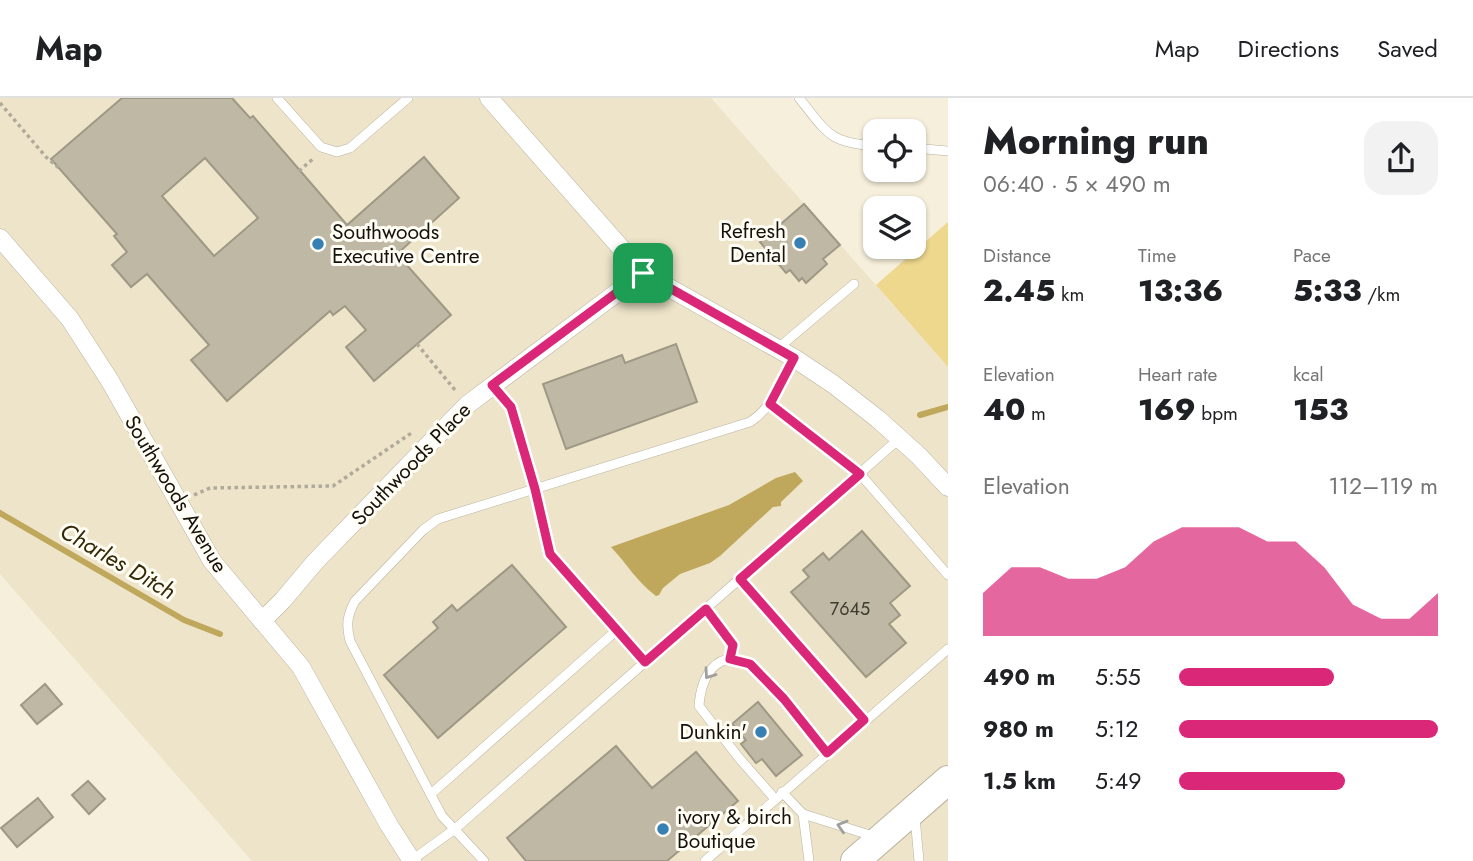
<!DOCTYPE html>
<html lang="en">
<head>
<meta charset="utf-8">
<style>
  :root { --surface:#fff; --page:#f2f2f2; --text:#202124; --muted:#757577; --line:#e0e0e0; --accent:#db2777 }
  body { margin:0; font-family:Jost,sans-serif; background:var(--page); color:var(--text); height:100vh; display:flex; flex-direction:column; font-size:26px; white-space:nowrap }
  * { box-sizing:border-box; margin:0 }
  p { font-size:23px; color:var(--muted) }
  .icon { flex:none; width:38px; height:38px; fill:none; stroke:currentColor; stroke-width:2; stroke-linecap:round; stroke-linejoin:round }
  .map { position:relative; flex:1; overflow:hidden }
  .side { display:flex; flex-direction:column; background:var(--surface); width:525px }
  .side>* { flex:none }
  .buttons { position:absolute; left:863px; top:21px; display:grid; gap:14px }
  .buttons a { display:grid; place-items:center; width:63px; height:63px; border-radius:14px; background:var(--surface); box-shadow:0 2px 5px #0004; font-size:35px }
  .pin { position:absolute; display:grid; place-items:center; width:60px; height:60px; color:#fff; margin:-30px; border-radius:14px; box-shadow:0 4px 10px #0006 }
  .round { display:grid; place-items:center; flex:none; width:74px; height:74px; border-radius:21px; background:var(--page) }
  .overview { display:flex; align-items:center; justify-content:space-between; height:119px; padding:0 35px }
  h1 { font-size:38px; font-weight:800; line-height:52px }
  .metrics { display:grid; grid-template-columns:repeat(3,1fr); gap:10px; height:119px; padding:7px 35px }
  .metrics div { display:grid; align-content:center }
  .metrics b { font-size:30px; font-weight:800 }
  .metrics small { font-size:19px; font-weight:400 }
  .metrics p { font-size:19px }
  .chart { height:196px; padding:14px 35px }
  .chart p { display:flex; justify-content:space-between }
  .chart svg { width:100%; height:126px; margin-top:7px; fill:var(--accent); opacity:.7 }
  ul { padding:0 35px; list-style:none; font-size:23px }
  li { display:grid; grid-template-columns:112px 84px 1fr; align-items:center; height:52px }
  li i { height:18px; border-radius:9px; background:var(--accent) }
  header { display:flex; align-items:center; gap:42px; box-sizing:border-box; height:98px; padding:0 35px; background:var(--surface); border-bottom:2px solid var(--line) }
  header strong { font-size:33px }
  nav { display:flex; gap:38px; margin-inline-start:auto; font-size:24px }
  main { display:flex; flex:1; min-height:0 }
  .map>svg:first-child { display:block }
</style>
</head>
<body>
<header>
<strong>Map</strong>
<nav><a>Map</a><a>Directions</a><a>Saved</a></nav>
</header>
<main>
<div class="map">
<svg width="948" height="763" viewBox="0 0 948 763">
  <rect width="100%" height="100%" fill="#f6efdb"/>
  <path fill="#ede4c9" d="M0 0H711L948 269V763H252L0 476Z"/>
  <path fill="#eed88e" d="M948 124V269L876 187Z"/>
  <path fill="#bfa85b" d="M795 374 803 383 781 404V408L773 409 720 458 710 465 680 476 663 490 659 497 656 498C637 484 627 466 611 449L729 407 776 380Z"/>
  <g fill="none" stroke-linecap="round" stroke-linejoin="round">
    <g stroke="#bfa85b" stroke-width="6">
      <path d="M920 317 948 309"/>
      <path d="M0 415 184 522 220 536"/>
    </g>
  </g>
  <g fill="#beb8a4" stroke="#9e9885" stroke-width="2" fill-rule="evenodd">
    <path d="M122 0H232L250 20 253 18 347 127 424 59 459 100 397 156 451 217 374 283 346 249 366 232 345 208 333 217 330 213 227 303 191 262 209 247 147 176 131 189 112 167 127 154 114 138 117 136 51 61ZM205 60 258 120 214 158 162 98Z"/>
    <path d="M804 106 840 147 823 161 827 166 806 185 802 180 799 183 790 172 786 175 760 144Z"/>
    <path d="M676 246 697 304 566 351 543 286 622 257 625 265Z"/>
    <path d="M862 433 910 488 890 505 900 517 889 526 906 545 866 579 791 494 809 479 803 472 823 455 829 462Z"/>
    <path d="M512 467 566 529 438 640 384 577 438 530 433 524 452 507 457 513Z"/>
    <path d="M45 586 62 606 37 626 21 607Z"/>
    <path d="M758 604 802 657 776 678 762 661 756 665 741 646 746 642 732 626Z"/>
    <path d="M616 648 652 690 696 654 738 703 667 763H526L507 740Z"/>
    <path d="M88 683 105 701 89 716 72 697Z"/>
    <path d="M38 700 53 719 17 749 1 730Z"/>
  </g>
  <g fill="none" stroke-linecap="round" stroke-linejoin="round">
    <g stroke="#b9b39f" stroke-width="10">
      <g id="lane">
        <path d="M277 0 321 49 337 54 350 50 408 0"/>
        <path d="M799 0C828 35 827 44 875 48"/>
        <path d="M914 50 948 53"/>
        <path d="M777 251 854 186"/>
        <path d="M492 287 511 309 535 391 550 456 645 564"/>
        <path d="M770 306 860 376 948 477"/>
        <path d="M740 481 864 622"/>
        <path d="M706 511 733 547 730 561"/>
        <path d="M782 694 803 716 876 739"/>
        <path d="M431 696 617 532"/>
        <path d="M775 701 739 660 699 608C701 580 716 549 749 566 754 569 760 576 764 581 787 604 809 628 827 655"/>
        <path d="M803 716 809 763"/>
        <path d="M915 719 919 763"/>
        <path d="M412 762 455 731 900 340"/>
        <path d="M484 763 442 718 350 543C346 527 347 518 355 503L423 432 438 421 750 324C774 308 781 285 794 260"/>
        <path d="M705 763 948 551"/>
      </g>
    </g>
    <g stroke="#b9b39f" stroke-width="19">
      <g id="street">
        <path d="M489 0 643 175 794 260 833 286 878 321 919 358 948 389"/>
        <path d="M0 140 70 221 110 283 212 463 301 569 389 727 412 763"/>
        <path d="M262 523 283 502 315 464 467 307 643 175"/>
      </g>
    </g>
    <g stroke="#b9b39f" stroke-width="30">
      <path id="primary" d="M855 763 948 682"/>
    </g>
    <g stroke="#b0aa9a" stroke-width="3.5" stroke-dasharray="3.5 3.5" stroke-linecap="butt">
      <path d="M0 5 46 59 60 71"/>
      <path d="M299 73 314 60"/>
      <path d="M417 246 455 292"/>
      <path d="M194 397 210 390 333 388 413 334"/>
    </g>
    <use href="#lane" stroke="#fff" stroke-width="9"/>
    <use href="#street" stroke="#fff" stroke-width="18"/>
    <use href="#primary" stroke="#fff" stroke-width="28"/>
  </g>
  <defs><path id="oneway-chevron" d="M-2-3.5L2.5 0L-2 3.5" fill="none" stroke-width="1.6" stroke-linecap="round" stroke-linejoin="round" transform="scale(1.75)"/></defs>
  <g stroke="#a1a09d">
    <use href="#oneway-chevron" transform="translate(709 576) rotate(125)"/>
    <use href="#oneway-chevron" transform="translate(842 728) rotate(-163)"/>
  </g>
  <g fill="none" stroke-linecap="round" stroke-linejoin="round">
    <g stroke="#fff" stroke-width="14">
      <path id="route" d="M643 175 794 260 770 306 860 376 740 481 864 622 827 655 784 601 750 566 730 561 733 547 706 511 645 564 550 456 535 391 511 309 492 287Z"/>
    </g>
    <use href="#route" stroke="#db2777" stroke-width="9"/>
  </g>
  <g fill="#3780b4" stroke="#fffdf4" stroke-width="2.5">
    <circle cx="800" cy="145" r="7"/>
    <circle cx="318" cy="146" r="7"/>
    <circle cx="761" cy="634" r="7"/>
    <circle cx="663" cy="731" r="7"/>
  </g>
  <g text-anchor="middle" stroke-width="6" stroke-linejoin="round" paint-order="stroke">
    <g font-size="18" fill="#3e3c31">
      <text x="850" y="517">7645</text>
    </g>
    <g font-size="21" fill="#14120b" stroke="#fffdf4" text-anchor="end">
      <text x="786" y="140">Refresh<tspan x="786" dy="24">Dental</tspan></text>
      <text x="332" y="141" text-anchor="start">Southwoods<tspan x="332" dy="24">Executive Centre</tspan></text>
      <text x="747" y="641">Dunkin'</text>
      <text x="677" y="726" text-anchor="start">ivory &amp; birch<tspan x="677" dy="24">Boutique</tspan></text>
    </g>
    <g font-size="21" fill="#14120b" stroke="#fffdf4">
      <text transform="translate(411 366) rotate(-46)" y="7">Southwoods Place</text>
      <text transform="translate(176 396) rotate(59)" y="7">Southwoods Avenue</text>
    </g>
    <g font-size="23" font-style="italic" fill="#332906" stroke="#fffdf4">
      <text transform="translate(118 463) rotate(30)" y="8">Charles Ditch</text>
    </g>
  </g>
</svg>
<div class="buttons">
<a><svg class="icon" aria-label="locate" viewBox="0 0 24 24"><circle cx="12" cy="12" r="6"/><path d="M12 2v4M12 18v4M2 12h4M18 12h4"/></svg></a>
<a><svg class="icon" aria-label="layers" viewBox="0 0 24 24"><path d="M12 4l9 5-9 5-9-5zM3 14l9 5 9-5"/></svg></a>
</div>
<div class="pin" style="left:643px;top:175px;background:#1e9e55"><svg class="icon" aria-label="arrive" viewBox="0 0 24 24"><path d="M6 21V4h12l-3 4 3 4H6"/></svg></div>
</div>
<section class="side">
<div class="overview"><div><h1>Morning run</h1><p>06:40 · 5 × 490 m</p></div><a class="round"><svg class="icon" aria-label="share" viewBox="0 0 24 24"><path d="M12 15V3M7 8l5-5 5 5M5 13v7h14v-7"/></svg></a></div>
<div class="metrics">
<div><p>Distance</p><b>2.45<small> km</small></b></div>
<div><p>Time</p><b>13:36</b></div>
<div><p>Pace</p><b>5:33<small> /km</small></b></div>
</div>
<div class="metrics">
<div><p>Elevation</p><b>40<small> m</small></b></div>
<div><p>Heart rate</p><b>169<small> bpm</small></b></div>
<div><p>kcal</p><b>153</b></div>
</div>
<div class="chart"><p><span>Elevation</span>112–119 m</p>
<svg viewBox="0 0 160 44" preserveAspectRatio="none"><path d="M0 44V29L10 20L20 20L30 24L40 24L50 20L60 11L70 6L80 6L90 6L100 11L110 11L120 20L130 33L140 38L150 38L160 29V44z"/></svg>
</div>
<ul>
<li><b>490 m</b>5:55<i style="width:60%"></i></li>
<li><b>980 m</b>5:12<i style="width:100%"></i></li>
<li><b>1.5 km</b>5:49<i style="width:64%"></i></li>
</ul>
</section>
</main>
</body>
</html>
